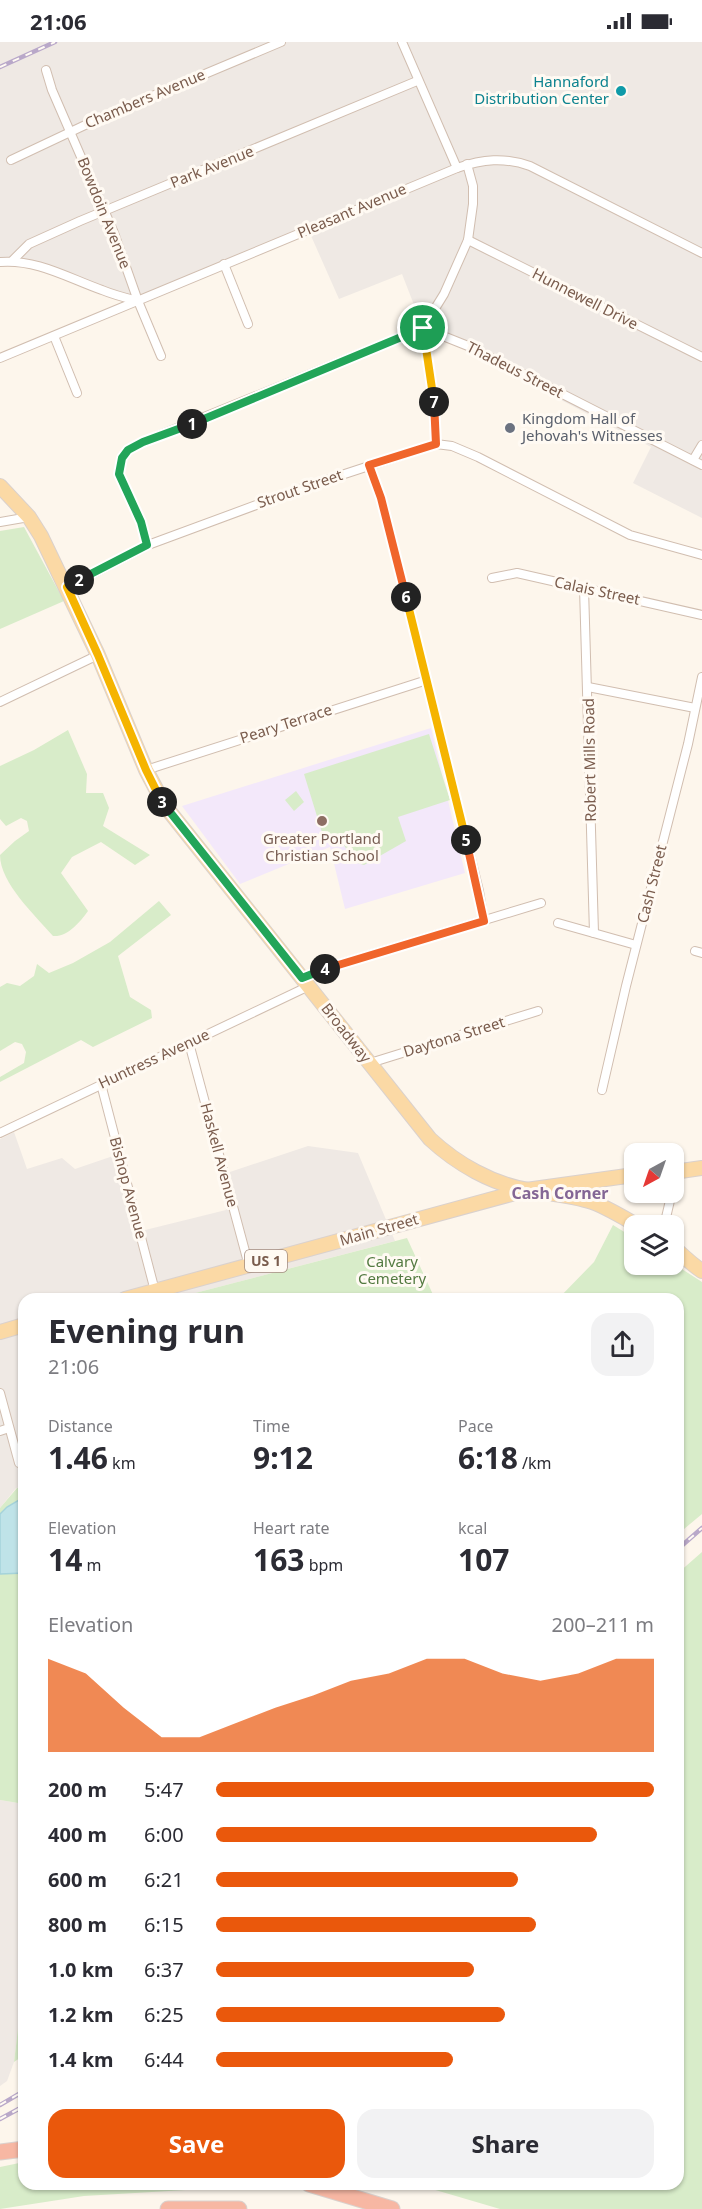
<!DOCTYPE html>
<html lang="en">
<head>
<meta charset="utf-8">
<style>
  :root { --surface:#fff; --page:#f2f2f3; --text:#2b2b33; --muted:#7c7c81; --accent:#ea580c }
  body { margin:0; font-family:"Noto Sans",sans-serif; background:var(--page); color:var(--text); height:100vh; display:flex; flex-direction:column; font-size:22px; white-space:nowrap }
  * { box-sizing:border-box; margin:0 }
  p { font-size:20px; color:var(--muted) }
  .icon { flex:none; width:33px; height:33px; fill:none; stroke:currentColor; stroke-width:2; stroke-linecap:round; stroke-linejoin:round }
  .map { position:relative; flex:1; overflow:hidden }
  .details { position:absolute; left:18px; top:1251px; width:666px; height:897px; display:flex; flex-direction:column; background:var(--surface); border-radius:18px; box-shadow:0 2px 4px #0004 }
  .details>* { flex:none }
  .needle { width:39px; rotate:220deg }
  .tools { position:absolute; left:624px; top:1101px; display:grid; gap:12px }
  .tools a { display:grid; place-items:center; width:60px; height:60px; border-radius:12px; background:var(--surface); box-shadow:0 2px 4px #0004; font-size:30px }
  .pin { position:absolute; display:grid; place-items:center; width:51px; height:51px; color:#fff; margin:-26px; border:3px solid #fff; border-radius:50%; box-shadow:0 2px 6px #0007 }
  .km { position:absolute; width:30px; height:30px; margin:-15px; border-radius:50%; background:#222; color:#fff; font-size:16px; line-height:30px; text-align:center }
  .round { display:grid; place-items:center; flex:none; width:63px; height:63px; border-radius:18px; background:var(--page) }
  .head { display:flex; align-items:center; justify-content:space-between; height:102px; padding:0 30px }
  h1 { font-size:33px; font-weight:700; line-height:45px }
  .figures { display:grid; grid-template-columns:repeat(3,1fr); gap:9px; height:102px; padding:6px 30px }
  .figures div { display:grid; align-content:center }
  .figures b { font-size:30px; font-weight:700 }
  .figures small { font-size:16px; font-weight:400 }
  .figures p { font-size:16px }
  .chart { height:168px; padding:12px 30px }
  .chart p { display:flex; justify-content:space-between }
  .chart svg { width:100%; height:108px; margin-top:6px; fill:var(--accent); opacity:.7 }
  .action { display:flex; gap:12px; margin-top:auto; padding:12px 30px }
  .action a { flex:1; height:69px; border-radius:18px; background:var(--accent); color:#fff; font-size:24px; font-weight:700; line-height:69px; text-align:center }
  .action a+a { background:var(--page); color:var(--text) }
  ul { padding:0 30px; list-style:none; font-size:20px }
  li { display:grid; grid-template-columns:96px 72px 1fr; align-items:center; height:45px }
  li i { height:15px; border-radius:8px; background:var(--accent) }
  .status { display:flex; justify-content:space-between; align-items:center; height:42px; padding:0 30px; background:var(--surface); direction:ltr }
  .status svg { height:16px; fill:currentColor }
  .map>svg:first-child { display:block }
</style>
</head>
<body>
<div class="status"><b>21:06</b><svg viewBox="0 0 49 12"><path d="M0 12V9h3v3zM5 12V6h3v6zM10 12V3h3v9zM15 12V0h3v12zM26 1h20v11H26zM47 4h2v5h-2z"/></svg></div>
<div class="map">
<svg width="702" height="2167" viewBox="0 0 702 2167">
  <rect width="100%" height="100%" fill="#fdf6ec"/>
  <g fill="#efe9e4">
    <path d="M0 0H702V476L633 441 651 405 423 286 402 232 339 257 308 187 138 259 56 229 0 220Z"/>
    <path d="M14 1090 27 1127 62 1116 75 1127 113 1114 133 1191 226 1168 218 1134 308 1104 358 1111 395 1199 172 1257H24L22 1298 24 1445 16 1446 0 1466V1097Z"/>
    <path d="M0 1758 24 1762V1937L14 2020 7 2039 0 2044Z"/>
  </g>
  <path fill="#f3e8fa" d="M431 686 465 831 345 867 330 805 240 842 182 764Z"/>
  <g fill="#d8ecc9">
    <path d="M24 485 64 559 0 587V489Z"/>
    <path d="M68 688 87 732 86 751H103L109 766 103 784 150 813 135 823 101 800 72 815 61 831 88 869C80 880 68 895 53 894 35 873 0 841 0 813L15 799 29 789 27 779 21 776 6 784 0 777V724L34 708Z"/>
    <path d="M429 692 450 758 398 775 406 799 364 823 354 820 338 793 324 797 304 732Z"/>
    <path d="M296 749 304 760 294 769 285 758Z"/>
    <path d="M159 859 171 873 118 914 130 955 151 968 152 976 93 1005 81 998 0 1040V1035L24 1021 26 1010 22 1002 15 1000 0 1009V945L7 941 20 944 34 934 37 922 49 931 73 921 110 900Z"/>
    <path d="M613 1183 634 1196V1222H674L702 1240V1472L678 1492V1257H558L594 1220Z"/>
    <path d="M407 1196 435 1257H172Z"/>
    <path d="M24 1445V1762L0 1758V1466L17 1446Z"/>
    <path d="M702 1510V2167H500L415 2142H678V1531Z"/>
    <path d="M24 1937V2013L14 2020Z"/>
    <path d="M24 2120V2142H246L254 2144 84 2154 0 2167V2125Z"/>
  </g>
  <path fill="#bfe3e8" stroke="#a5d3da" stroke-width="1.5" d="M24 1455V1531L0 1532V1472L7 1465Z"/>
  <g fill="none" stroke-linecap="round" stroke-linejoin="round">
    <g stroke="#d1beb0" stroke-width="10">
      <g id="street">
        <path d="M402 0 457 126"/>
        <path d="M46 28 52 48 114 191 138 259 161 314"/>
        <path d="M11 118 100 76 281 0"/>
        <path d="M468 198 702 315"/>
        <path d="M12 219 29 202 80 179 417 39"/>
        <path d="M0 220C37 217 68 236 102 248 114 253 126 256 138 259"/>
        <path d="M224 222 248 282"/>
        <path d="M54 294 77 351"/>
        <path d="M0 316 457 126C483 117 504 115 530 124L702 211"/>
        <path d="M436 402 433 356 423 286 444 252 468 198 473 162V144L467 122"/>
        <path d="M693 418 702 403"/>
        <path d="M369 423 381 456 391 494 479 849 484 879"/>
        <path d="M0 480 29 475"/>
        <path d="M148 503 141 480 119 432 122 416 128 408 143 400 423 286 468 304 702 423"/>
        <path d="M492 536 517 531 702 573"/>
        <path d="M67 545 148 503 305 445 436 402 452 404 478 415 630 493 702 513"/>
        <path d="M584 546 594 891"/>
        <path d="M588 645 695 666"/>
        <path d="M0 660 98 613"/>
        <path d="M146 728 427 638"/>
        <path d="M558 881 636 903"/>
        <path d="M695 909 702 911"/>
        <path d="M302 936 333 924 541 861"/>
        <path d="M189 1001 249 1224"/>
        <path d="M370 1021 538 969"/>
        <path d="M101 1042 155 1249"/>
        <path d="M602 1048 626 944 688 702 702 635"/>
        <path d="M0 1091 309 944"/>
        <path d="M664 1184 672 1150"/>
        <path d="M0 1351 19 1421"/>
        <path d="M0 1389 9 1386"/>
      </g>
    </g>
    <g stroke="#dad1cd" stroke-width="16">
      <g id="primary">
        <path d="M0 444 29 475 41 494 98 613 146 728 165 764 430 1097C457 1122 492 1142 528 1148 550 1152 572 1153 592 1160 608 1166 623 1175 638 1184"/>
        <path d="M674 1130 702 1126"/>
        <path d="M674 1206C684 1214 691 1222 702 1229"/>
        <path d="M125 1257 526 1148 634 1133"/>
        <path d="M0 1290 24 1283"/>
      </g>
    </g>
    <g stroke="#dad1cd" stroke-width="17">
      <g id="highway">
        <path d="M0 2110 24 2107"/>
        <path d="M309 2142 392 2167"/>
        <path d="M168 2167H239"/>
      </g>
    </g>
    <use href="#street" stroke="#fff" stroke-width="8"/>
    <use href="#primary" stroke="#fbd9a5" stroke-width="14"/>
    <use href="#highway" stroke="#f7b7a3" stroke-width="15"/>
    <g stroke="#b9a8c9" stroke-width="4.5">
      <g id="rail">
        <path d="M0 25 55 0"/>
        <path d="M678 1507 702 1486"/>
        <path d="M0 2063 24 2049"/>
        <path d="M0 2077 24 2064"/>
      </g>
    </g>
    <use href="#rail" stroke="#fffaf3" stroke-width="2" stroke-dasharray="7" stroke-linecap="butt"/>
  </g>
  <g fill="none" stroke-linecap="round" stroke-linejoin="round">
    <g stroke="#fff" stroke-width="12">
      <path id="split-1" d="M192 382 423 286"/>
    </g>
    <g stroke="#fff" stroke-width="12">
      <path id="split-2" d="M79 538 147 503 141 480 119 432 122 416 128 408 143 400 192 382"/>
    </g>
    <g stroke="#fff" stroke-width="12">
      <path id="split-3" d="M79 538 67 545 98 613 146 728 162 760"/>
    </g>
    <g stroke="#fff" stroke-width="12">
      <path id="split-4" d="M162 760 302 936 325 927"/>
    </g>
    <g stroke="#fff" stroke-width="12">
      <path id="split-5" d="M325 927 484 879 466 798"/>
    </g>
    <g stroke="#fff" stroke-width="12">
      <path id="split-6" d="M406 555 466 798"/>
    </g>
    <g stroke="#fff" stroke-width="12">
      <path id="split-7" d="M406 555 381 456 369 423 436 402 434 360"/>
    </g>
    <g stroke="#fff" stroke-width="12">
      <path id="split-8" d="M423 286 434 360"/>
    </g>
    <use href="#split-1" stroke="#22a559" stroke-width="8"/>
    <use href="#split-2" stroke="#22a559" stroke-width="8"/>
    <use href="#split-3" stroke="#f5b400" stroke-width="8"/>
    <use href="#split-4" stroke="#22a559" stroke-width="8"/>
    <use href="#split-5" stroke="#f0652b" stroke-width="8"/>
    <use href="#split-6" stroke="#f5b400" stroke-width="8"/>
    <use href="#split-7" stroke="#f0652b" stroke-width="8"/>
    <use href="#split-8" stroke="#f5b400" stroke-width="8"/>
  </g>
  <circle fill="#0f9aa8" stroke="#fffaf3" stroke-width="2" cx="621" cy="49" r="6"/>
  <circle fill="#6b7280" stroke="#fffaf3" stroke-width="2" cx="510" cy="386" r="6"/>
  <circle fill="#8d6e63" stroke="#fffaf3" stroke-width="2" cx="322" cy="779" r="6"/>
  <g text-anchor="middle" stroke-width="6" stroke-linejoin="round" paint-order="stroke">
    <rect fill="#fffaf3" stroke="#a28b7f" stroke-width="1.5" x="245" y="1208" width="42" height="22" rx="4.5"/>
    <g font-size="14" font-weight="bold" fill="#7a5c4d">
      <text x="266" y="1224">US 1</text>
    </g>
    <g font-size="15" fill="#0d838f" stroke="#fffaf3" text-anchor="end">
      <text x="609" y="45">Hannaford<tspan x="609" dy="17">Distribution Center</tspan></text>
    </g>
    <g font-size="15" fill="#7a5c4d" stroke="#fffaf3">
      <text transform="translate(145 57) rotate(-23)" y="5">Chambers Avenue</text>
      <text transform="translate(212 125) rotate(-22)" y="5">Park Avenue</text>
      <text transform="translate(352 169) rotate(-23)" y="5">Pleasant Avenue</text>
      <text transform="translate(104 171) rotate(68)" y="5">Bowdoin Avenue</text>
      <text transform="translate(585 257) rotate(27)" y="5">Hunnewell Drive</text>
      <text transform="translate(515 328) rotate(27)" y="5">Thadeus Street</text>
      <text transform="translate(300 447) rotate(-19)" y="5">Strout Street</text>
      <text transform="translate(597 549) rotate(12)" y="5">Calais Street</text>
      <text transform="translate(286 682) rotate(-18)" y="5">Peary Terrace</text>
      <text transform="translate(590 718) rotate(-91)" y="5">Robert Mills Road</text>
      <text transform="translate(652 842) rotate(-76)" y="5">Cash Street</text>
      <text transform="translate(346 991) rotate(52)" y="5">Broadway</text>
      <text transform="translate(454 995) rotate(-17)" y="5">Daytona Street</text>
      <text transform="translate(154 1017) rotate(-25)" y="5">Huntress Avenue</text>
      <text transform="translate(219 1113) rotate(75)" y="5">Haskell Avenue</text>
      <text transform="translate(128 1146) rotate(75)" y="5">Bishop Avenue</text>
      <text transform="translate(379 1188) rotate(-16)" y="5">Main Street</text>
    </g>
    <g font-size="15" fill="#5b616d" stroke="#fffaf3" text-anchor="start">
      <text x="522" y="382">Kingdom Hall of<tspan x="522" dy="17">Jehovah's Witnesses</tspan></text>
    </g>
    <g font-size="15" fill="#785e54" stroke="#fffaf3">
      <text x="322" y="802">Greater Portland<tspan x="322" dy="17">Christian School</tspan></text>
    </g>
    <g font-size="15" fill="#537a41" stroke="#fffaf3">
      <text x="392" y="1225">Calvary<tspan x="392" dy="17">Cemetery</tspan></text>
    </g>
    <g font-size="16" font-weight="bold" fill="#846695" stroke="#fffaf3">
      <text x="560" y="1157">Cash Corner</text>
    </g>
  </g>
</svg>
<div class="tools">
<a><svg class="needle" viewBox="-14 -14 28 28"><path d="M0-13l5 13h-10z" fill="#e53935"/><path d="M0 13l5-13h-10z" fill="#7c7c81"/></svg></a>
<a><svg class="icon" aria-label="layers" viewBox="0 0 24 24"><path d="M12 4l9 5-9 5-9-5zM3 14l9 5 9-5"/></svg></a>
</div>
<div class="pin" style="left:423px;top:286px;background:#1e9e55"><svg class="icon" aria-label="arrive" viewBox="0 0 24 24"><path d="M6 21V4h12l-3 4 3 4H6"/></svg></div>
<b class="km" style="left:192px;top:382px">1</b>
<b class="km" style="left:79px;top:538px">2</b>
<b class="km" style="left:162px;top:760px">3</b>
<b class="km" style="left:325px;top:927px">4</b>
<b class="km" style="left:466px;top:798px">5</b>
<b class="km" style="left:406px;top:555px">6</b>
<b class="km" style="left:434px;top:360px">7</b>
<section class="details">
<div class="head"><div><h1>Evening run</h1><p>21:06</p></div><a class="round"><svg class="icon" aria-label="share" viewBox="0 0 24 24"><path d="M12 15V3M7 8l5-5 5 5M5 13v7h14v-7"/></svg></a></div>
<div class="figures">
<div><p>Distance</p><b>1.46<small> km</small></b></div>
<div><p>Time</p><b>9:12</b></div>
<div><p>Pace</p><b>6:18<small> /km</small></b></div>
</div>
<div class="figures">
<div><p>Elevation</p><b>14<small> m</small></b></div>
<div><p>Heart rate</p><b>163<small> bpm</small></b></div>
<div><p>kcal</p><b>107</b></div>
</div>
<div class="chart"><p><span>Elevation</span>200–211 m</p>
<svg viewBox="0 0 160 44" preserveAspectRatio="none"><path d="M0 44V6L10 12L20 26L30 38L40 38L50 32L60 26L70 21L80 15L90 12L100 6L110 6L120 12L130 15L140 12L150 6L160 6V44z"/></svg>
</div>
<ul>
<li><b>200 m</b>5:47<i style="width:100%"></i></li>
<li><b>400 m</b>6:00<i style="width:87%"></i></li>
<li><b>600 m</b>6:21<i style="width:69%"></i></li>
<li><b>800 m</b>6:15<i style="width:73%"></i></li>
<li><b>1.0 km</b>6:37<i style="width:59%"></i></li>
<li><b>1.2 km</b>6:25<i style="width:66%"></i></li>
<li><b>1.4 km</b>6:44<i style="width:54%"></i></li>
</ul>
<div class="action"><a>Save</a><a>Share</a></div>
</section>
</div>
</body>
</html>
